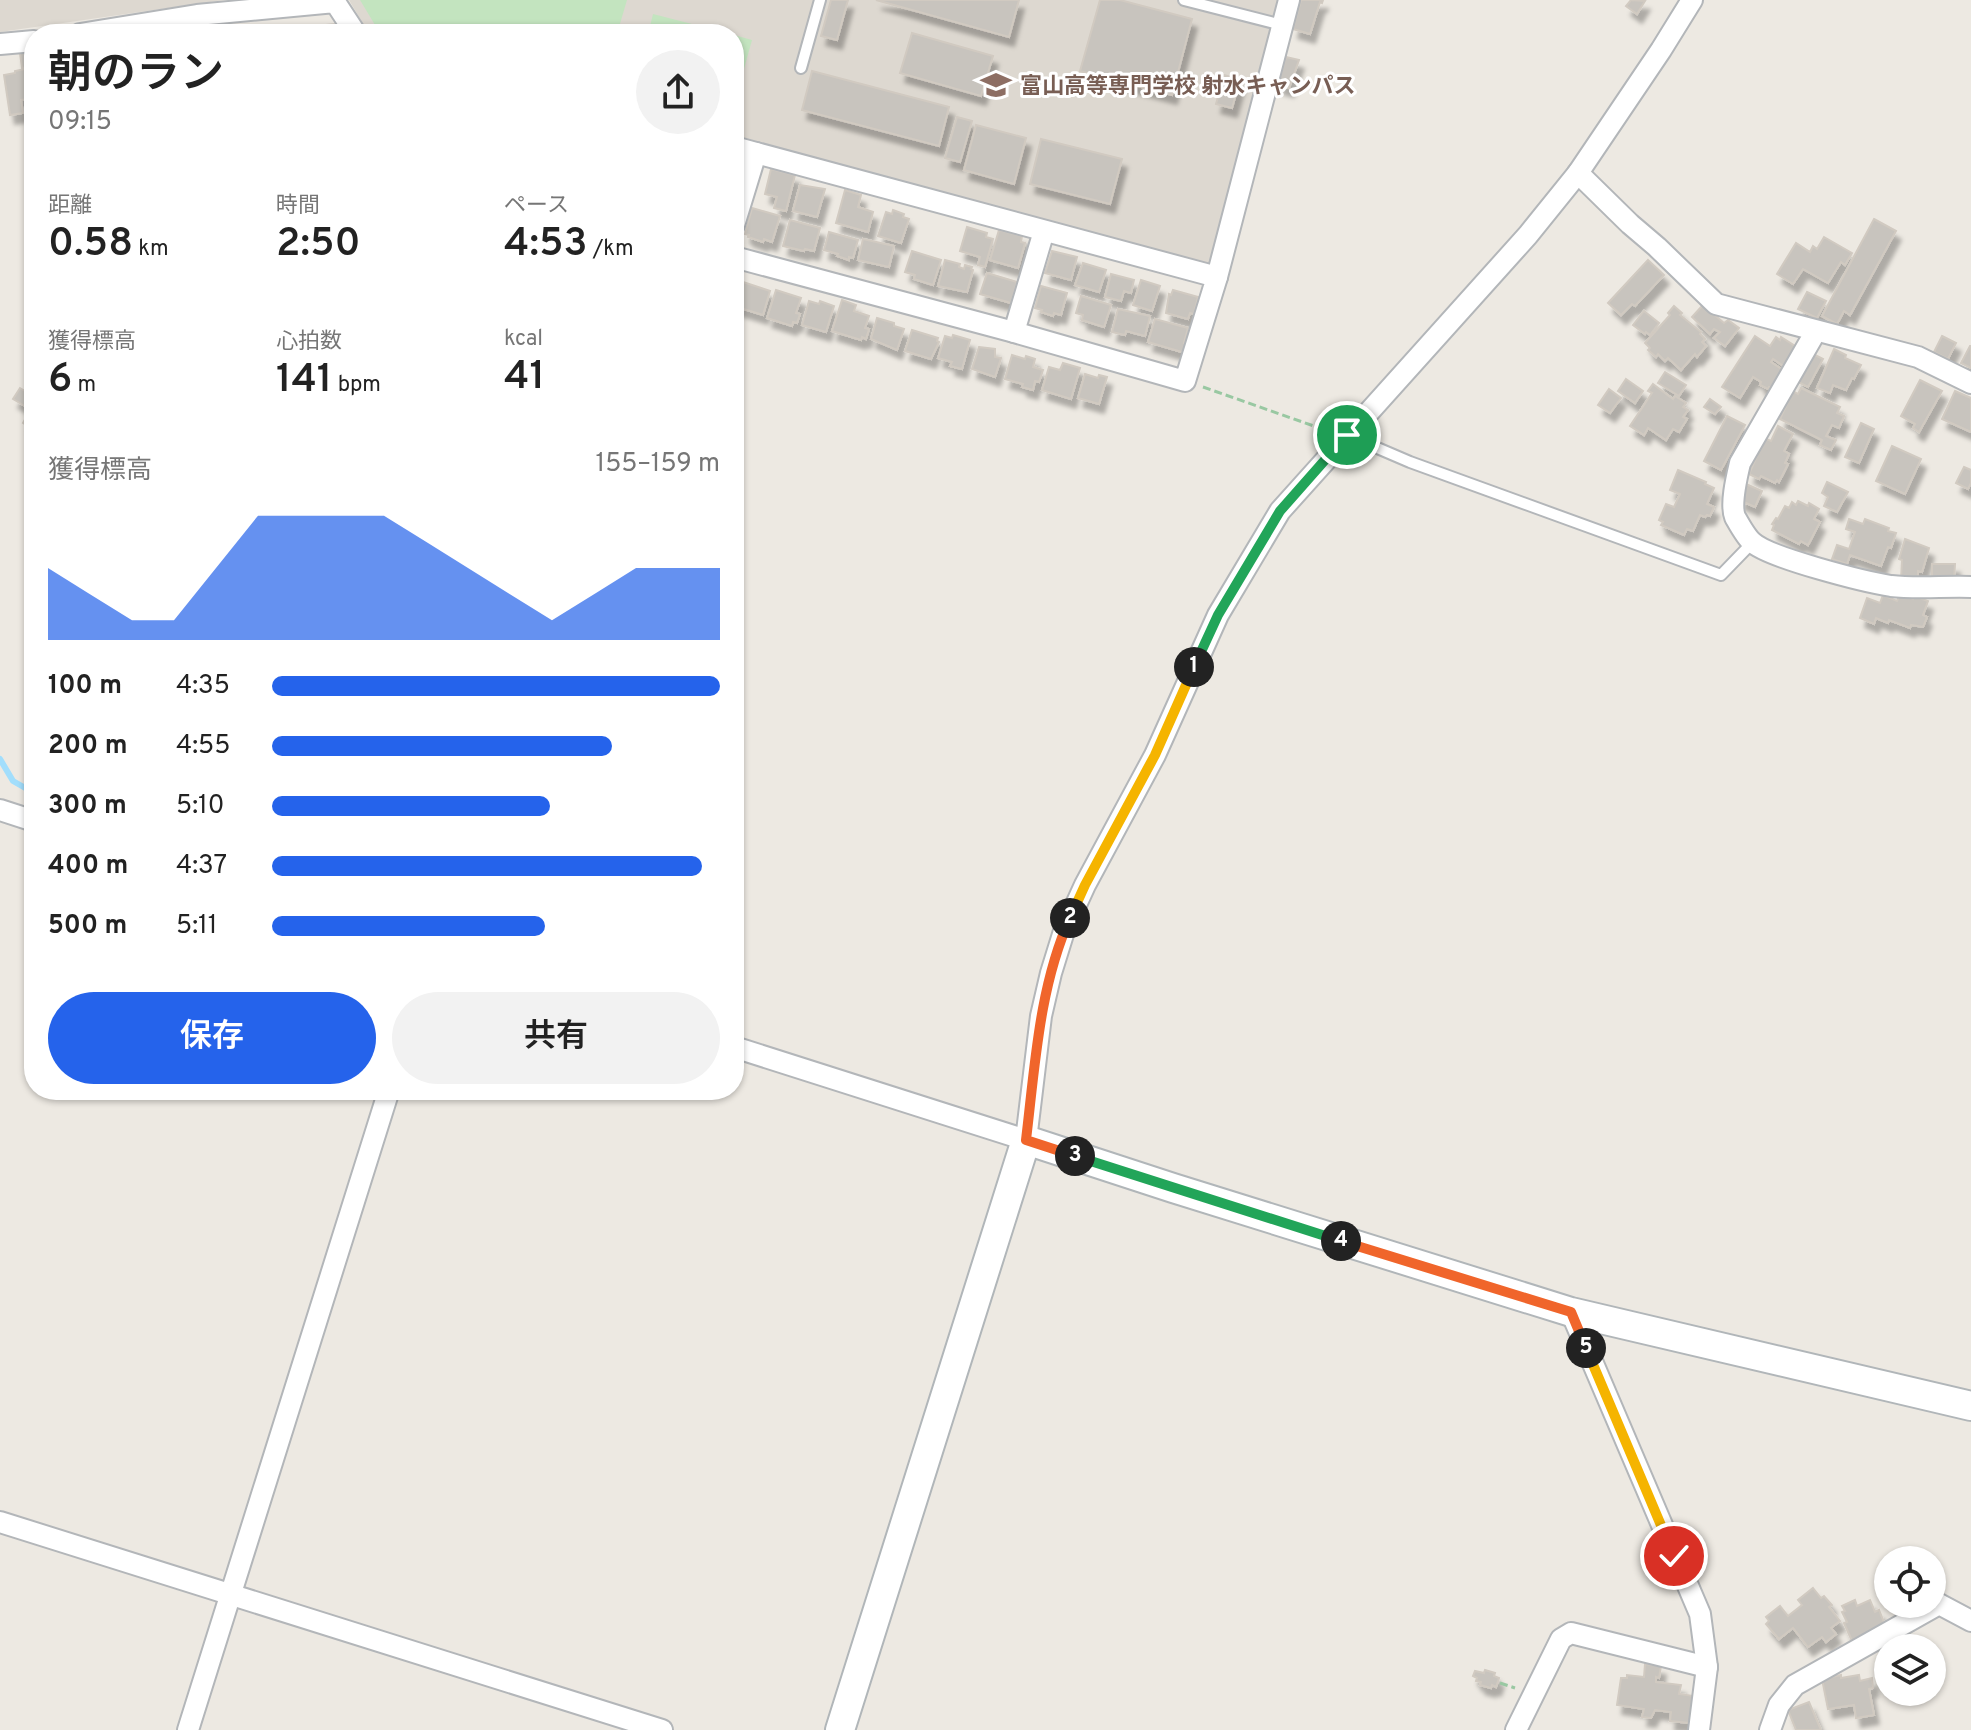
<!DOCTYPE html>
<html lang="ja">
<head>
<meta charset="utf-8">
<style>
  :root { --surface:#fff; --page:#f2f2f2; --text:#222; --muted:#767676; --accent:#2563eb }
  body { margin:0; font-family:Overpass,"Noto Sans JP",sans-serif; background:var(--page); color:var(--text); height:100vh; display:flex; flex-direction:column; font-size:30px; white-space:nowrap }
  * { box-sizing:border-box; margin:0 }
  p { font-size:26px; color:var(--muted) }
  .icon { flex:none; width:44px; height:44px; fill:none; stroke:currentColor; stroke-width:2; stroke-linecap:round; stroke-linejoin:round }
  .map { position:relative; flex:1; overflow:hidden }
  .side { position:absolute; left:24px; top:24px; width:720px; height:1076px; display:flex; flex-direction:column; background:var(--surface); border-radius:32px; box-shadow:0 2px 6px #0004 }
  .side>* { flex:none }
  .controls { position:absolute; left:1874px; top:1546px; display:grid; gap:16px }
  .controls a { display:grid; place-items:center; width:72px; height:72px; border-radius:50%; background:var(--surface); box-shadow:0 2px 6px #0004; font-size:40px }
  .pin { position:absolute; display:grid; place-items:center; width:68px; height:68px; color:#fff; margin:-34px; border:4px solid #fff; border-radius:50%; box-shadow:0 2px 8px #0007 }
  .km { position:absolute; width:40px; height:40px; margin:-20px; border-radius:50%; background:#222; color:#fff; font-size:22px; line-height:40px; text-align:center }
  .round { display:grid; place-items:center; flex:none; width:84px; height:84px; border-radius:42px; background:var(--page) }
  .overview { display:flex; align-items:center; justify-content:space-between; height:136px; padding:0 24px }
  h1 { font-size:44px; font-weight:600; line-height:60px }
  .stats { display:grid; grid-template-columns:repeat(3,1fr); gap:12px; height:136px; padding:8px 24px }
  .stats div { display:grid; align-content:center }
  .stats b { font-size:40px; font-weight:600 }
  .stats small { font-size:22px; font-weight:400 }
  .stats p { font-size:22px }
  .chart { height:224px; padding:16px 24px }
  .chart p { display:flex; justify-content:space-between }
  .chart svg { width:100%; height:144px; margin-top:8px; fill:var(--accent); opacity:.7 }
  .button { display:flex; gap:16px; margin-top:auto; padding:16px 24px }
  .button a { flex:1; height:92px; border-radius:48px; background:var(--accent); color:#fff; font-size:32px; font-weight:600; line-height:92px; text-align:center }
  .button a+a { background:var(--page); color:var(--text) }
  ul { padding:0 24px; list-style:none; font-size:26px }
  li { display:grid; grid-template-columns:128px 96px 1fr; align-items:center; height:60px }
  li i { height:20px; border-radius:10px; background:var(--accent) }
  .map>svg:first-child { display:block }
</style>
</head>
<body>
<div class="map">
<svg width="1971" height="1730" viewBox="0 0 1971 1730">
  <defs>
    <filter id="shadow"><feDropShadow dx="5" dy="9" stdDeviation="2" flood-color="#0004"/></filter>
  </defs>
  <rect width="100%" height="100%" fill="#ede9e2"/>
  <g fill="#ddd8d0">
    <path d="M0 0H224L0 32Z"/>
    <path d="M349 0H1281L1209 264 734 137V34H369Z"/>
  </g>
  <g fill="#c3e4bf">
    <path d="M360 0H627L617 34H395L378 30Z"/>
    <path d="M653 14 731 34H648Z"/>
    <path d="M734 35 752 40 734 105Z"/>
  </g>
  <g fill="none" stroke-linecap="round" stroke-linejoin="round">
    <path stroke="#a2defc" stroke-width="6" d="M0 759 13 781 34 793"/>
  </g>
  <g fill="#c8c4be" stroke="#d1cac1" stroke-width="2" filter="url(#shadow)">
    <path d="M831 0H848L837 40 821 36Z"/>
    <path d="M876 0H1019L1009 37Z"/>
    <path d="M1100 0H1120L1192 19 1172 95 1080 71Z"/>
    <path d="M1301 0H1323L1322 3 1320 2 1310 34 1293 29Z"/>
    <path d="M1631 0 1645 1 1637 14 1626 6Z"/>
    <path d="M337 24 338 34H315L314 26Z"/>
    <path d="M263 27V34H248L247 28Z"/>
    <path d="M232 28 233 34H222L221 29Z"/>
    <path d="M309 28V34H285V29Z"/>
    <path d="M912 33 993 56 981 96 900 73Z"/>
    <path d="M34 51V66L22 68 20 53Z"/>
    <path d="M1286 57 1299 60 1289 88 1278 85Z"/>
    <path d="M25 69V72L34 71 32 99 21 100 23 113 10 115 4 75 15 73V71Z"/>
    <path d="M812 71 949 107 939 146 802 110Z"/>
    <path d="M1224 75 1240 80 1232 108 1216 104Z"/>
    <path d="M957 117 972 121 960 162 945 158Z"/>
    <path d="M976 125 1026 138 1014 184 964 170Z"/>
    <path d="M1041 139 1122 159 1110 204 1030 184Z"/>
    <path d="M771 169 795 175 786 211 774 208 777 197 765 194Z"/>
    <path d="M800 185 825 189 817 217 793 211Z"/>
    <path d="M845 190 861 195 858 207 873 212 868 232 836 223Z"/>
    <path d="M752 208 780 216 772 242 764 239 763 242 748 237 749 235 745 234Z"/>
    <path d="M893 210 904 214 903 217 909 219 901 243 878 236 886 212 892 214Z"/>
    <path d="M1874 219 1896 231 1850 315 1844 311 1837 324 1822 316Z"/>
    <path d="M790 220 820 228 814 251 805 249 804 251 783 246Z"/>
    <path d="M967 227 987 233 986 237 993 239 985 267 978 265 980 257 960 251Z"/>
    <path d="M999 230 1022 236 1021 242 1025 243 1018 268 990 260Z"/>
    <path d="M829 232 858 240 853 258 849 257V260L837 256 838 254 824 250Z"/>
    <path d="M1824 237 1852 253 1845 265 1841 262 1828 283 1803 269 1793 284 1777 274 1796 243 1810 252 1813 246 1817 249Z"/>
    <path d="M863 239 894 246 889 267 858 260Z"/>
    <path d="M912 251 941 260 933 285 914 279 915 275 905 272Z"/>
    <path d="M1052 251 1077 257 1071 280 1045 273Z"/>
    <path d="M945 260 960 264 959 267 964 269 965 265 972 267 971 269 973 270 967 292 938 286Z"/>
    <path d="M1648 260 1664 275 1635 306 1632 304 1621 315 1608 303Z"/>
    <path d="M1083 263 1106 270 1099 292 1075 285Z"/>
    <path d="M987 273 1017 282 1011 303 980 294Z"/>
    <path d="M1111 274 1134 280 1131 293 1124 291 1121 301 1105 297Z"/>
    <path d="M1141 280 1160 286 1152 311 1133 305Z"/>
    <path d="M743 282 770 291 763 315 734 306 737 292 740 293Z"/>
    <path d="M1041 286 1067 293 1061 315 1054 313 1053 316 1041 312 1042 310 1035 308Z"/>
    <path d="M776 290 801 298 796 313 800 314 797 323 793 322 792 326 767 318Z"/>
    <path d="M1173 290 1198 297 1194 314 1190 313 1188 319 1166 313 1169 294 1171 295Z"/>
    <path d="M1807 292 1826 301 1817 318 1798 309Z"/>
    <path d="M1081 296 1111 305 1104 327 1082 320 1083 315 1076 313Z"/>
    <path d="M842 300 856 305 854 311 869 316 865 328 869 329 866 339 862 337 861 340 832 331Z"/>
    <path d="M809 301 819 304 820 301 834 306 826 332 802 325Z"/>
    <path d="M1703 305 1724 323 1728 320 1739 328 1725 346 1714 338 1720 332 1714 329 1710 334 1692 317Z"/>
    <path d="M1674 306 1682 313 1680 315 1701 332 1700 334 1705 339 1702 342 1706 346 1697 357 1695 354 1681 370 1668 358 1665 361 1658 354 1656 357 1648 350 1650 348 1645 343 1670 315 1668 313Z"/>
    <path d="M1118 309 1150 316 1145 336 1126 331 1125 335 1112 332Z"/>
    <path d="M1644 311 1659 323 1650 335 1646 332 1645 334 1633 325Z"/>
    <path d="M877 318 894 323V326L904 329 897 350 871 339Z"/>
    <path d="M1155 319 1188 328 1184 343 1187 344 1185 353 1148 342Z"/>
    <path d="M912 330 938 338 937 341 939 342 931 359 905 351Z"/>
    <path d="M953 335 970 340 962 369 950 366 952 362 938 358 945 336 952 338Z"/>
    <path d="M1755 336 1770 346 1776 337 1780 340 1781 337 1795 346 1796 349 1785 367 1773 359 1771 362 1783 370 1772 388 1769 387 1768 389 1760 385 1761 382 1753 377 1740 398 1722 387Z"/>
    <path d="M1942 336 1956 343 1948 359 1934 352Z"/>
    <path d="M1970 346H1971V368L1961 363Z"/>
    <path d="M979 347 995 349V357L1001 358 995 377 972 369Z"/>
    <path d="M1834 349 1846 355 1845 358 1861 365 1854 379 1852 378 1846 390 1833 385 1830 393 1817 388Z"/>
    <path d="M1811 353 1823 359 1808 387 1796 381Z"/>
    <path d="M1012 355 1025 359 1026 356 1035 359 1033 367 1043 370 1039 382 1035 381 1033 390 1022 387 1023 384 1005 379Z"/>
    <path d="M1063 363 1080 368 1071 399 1042 390 1049 367 1060 370Z"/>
    <path d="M1665 372 1686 385 1679 396 1658 383Z"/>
    <path d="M1085 374 1098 378 1099 375 1107 377 1099 404 1078 398Z"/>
    <path d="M1626 379 1643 391 1635 403 1618 391Z"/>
    <path d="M1920 380 1942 391 1919 432 1913 428 1915 424 1901 416Z"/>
    <path d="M1653 384 1673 399 1675 396 1686 403 1683 407 1688 410 1683 417 1687 419 1679 432 1673 429 1666 440 1648 428 1644 435 1630 426 1652 393 1648 391Z"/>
    <path d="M20 388 33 396 34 395V405L31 403 28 408 13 399Z"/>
    <path d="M1801 388 1840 407 1837 413 1844 416 1839 428 1832 425 1826 436 1836 440 1831 450 1820 445 1822 440 1780 419 1793 391 1798 394Z"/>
    <path d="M1609 389 1621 398 1610 413 1598 405Z"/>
    <path d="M1955 391 1971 398V432L1942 419Z"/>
    <path d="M1710 399 1721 407 1715 414 1704 407Z"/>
    <path d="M30 411 33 413 34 411V430L23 423Z"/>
    <path d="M1727 416 1745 425 1721 470 1704 461Z"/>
    <path d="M1861 423 1874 429 1859 463 1845 457Z"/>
    <path d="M1778 426 1793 434 1784 451 1789 454 1785 463 1788 464 1779 482 1777 480 1775 483 1761 476 1759 479 1749 474 1757 456 1753 454 1762 437 1771 441Z"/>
    <path d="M1892 446 1921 459 1905 494 1876 481Z"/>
    <path d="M1964 467 1971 470V483L1968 489 1956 483Z"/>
    <path d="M1678 470 1706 482 1705 484 1714 488 1707 504 1714 507 1710 516 1707 515 1705 517 1700 515 1693 531 1687 529 1684 535 1661 525 1663 522 1659 520 1666 504 1674 507 1680 494 1670 490Z"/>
    <path d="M1827 482 1848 492 1837 512 1824 506 1828 497 1822 493Z"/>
    <path d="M1746 484 1762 491 1755 507 1739 500Z"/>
    <path d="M1798 501 1808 506 1809 503 1819 509 1814 519 1820 522 1808 545 1801 541 1799 544 1772 530 1774 525 1772 524 1776 518 1778 519 1785 506 1789 508 1792 502 1796 505Z"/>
    <path d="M1849 519 1863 524 1865 519 1889 528 1888 531 1896 533 1891 548 1888 547 1881 566 1850 555 1847 564 1832 559 1837 545 1849 549 1855 532 1846 529Z"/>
    <path d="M1905 539 1929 548 1922 572 1918 571V580H1901L1902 560 1899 559Z"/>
    <path d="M1932 564H1955L1954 581H1932Z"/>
    <path d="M1900 594 1913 599 1914 596 1928 601 1923 615 1927 617 1923 627 1911 625 1910 628 1889 620 1888 623 1876 618 1874 624 1860 618 1867 598 1880 603 1883 595 1897 601Z"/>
    <path d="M1813 1588 1821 1598 1824 1596 1832 1605 1829 1607 1840 1621 1831 1628 1836 1634 1826 1642 1822 1637 1808 1647 1793 1628 1779 1639 1766 1624 1769 1621 1766 1617 1780 1606 1788 1616 1802 1605 1798 1600Z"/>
    <path d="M1855 1600 1857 1606 1870 1600 1875 1612 1879 1610 1885 1625 1853 1643 1844 1623 1847 1622 1842 1612 1845 1611 1842 1606Z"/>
    <path d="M1899 1638 1902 1648H1888V1667L1881 1647 1885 1643Z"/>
    <path d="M1645 1664 1661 1666 1659 1678 1656 1677V1682L1681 1685 1679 1694 1694 1696 1690 1723 1670 1721 1671 1712 1655 1710 1651 1718 1642 1717 1644 1709 1617 1705 1621 1678H1627V1675L1644 1677Z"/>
    <path d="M1485 1670 1495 1673 1494 1676 1499 1678 1496 1687 1492 1685 1491 1688 1480 1685 1481 1682 1476 1681 1477 1678 1473 1676 1475 1671 1484 1673Z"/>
    <path d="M1841 1675V1678L1859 1675 1860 1681 1872 1678 1873 1688 1869 1689 1874 1715 1856 1718 1854 1705 1828 1709 1822 1679Z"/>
    <path d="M1809 1702 1821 1730H1796L1788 1710Z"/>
  </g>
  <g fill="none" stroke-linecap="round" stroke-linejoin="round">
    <g stroke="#b3b6b9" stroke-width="14">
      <g id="lane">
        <path d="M1184 0 1282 25"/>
        <path d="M801 68 820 0"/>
        <path d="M1347 435 1410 462 1721 575 1752 543"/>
      </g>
    </g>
    <g stroke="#b3b6b9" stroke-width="24">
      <g id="street">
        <path d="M80 34 197 15 335 2 356 34"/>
        <path d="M0 44 34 41"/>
        <path d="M734 147 1217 277 1185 381 1014 332 734 257"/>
        <path d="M1578 173 1630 224 1657 247 1716 304 1918 357 1971 383"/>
        <path d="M734 225 756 153"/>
        <path d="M1217 277 1289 0"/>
        <path d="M1816 331 1740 463C1737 476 1730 504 1735 517 1739 524 1746 537 1752 542 1769 558 1866 582 1891 586 1917 589 1945 586 1971 587"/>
        <path d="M1014 332 1044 231"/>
        <path d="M0 810 34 821"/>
        <path d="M734 1047 1026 1140 1041 1016 1051 973 1064 931 1085 885 1155 755 1218 615 1280 511 1528 235 1578 173 1661 50 1692 0"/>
        <path d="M1571 1312 1700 1614 1707 1667 1699 1730"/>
        <path d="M0 1522 662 1730"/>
        <path d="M188 1730 389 1090"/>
        <path d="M1516 1730 1561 1639 1571 1633 1707 1667"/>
        <path d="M1770 1730 1779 1705 1795 1685 1939 1604 1971 1621"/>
      </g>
    </g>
    <g stroke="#b1b6b9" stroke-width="32">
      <path id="secondary" d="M840 1730 1026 1140 1173 1188 1571 1312 1971 1406"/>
    </g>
    <g stroke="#99c8a2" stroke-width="3" stroke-dasharray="8 4" stroke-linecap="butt">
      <path d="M1203 387 1328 431"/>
      <path d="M1500 1683 1515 1688"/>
    </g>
    <use href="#lane" stroke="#fff" stroke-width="10"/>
    <use href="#street" stroke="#fff" stroke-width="20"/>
    <use href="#secondary" stroke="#fff" stroke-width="28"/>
  </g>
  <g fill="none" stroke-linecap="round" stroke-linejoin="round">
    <g stroke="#fff" stroke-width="16">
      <path id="split-1" d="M1194 667 1218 615 1280 511 1347 435"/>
    </g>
    <g stroke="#fff" stroke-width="16">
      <path id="split-2" d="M1070 918 1085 885 1155 755 1194 667"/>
    </g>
    <g stroke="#fff" stroke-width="16">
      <path id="split-3" d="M1070 918C1039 987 1035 1066 1026 1140L1075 1156"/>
    </g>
    <g stroke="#fff" stroke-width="16">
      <path id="split-4" d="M1075 1156 1341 1241"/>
    </g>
    <g stroke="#fff" stroke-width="16">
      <path id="split-5" d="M1341 1241 1571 1312 1586 1348"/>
    </g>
    <g stroke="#fff" stroke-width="16">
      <path id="split-6" d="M1586 1348 1674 1556"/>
    </g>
    <use href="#split-1" stroke="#22a559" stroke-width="10"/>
    <use href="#split-2" stroke="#f5b400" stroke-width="10"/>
    <use href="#split-3" stroke="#f0652b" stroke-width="10"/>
    <use href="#split-4" stroke="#22a559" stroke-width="10"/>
    <use href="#split-5" stroke="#f0652b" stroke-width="10"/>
    <use href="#split-6" stroke="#f5b400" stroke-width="10"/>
  </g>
  <defs>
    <g id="university-bare" transform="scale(2.4)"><path d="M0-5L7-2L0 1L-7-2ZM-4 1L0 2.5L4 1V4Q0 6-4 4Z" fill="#8d6e63" stroke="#fff" stroke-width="2.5" paint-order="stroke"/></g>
  </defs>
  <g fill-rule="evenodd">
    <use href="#university-bare" x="996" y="85"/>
  </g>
  <g text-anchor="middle" stroke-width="6" stroke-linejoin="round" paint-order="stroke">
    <g font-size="22" font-weight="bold" fill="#785e54" stroke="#fff" text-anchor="start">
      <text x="1020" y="93">富山高等専門学校 射水キャンパス</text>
    </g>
  </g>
</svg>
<div class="controls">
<a><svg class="icon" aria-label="locate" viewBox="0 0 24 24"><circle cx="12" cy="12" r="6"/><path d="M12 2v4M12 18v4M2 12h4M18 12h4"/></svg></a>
<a><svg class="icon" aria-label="layers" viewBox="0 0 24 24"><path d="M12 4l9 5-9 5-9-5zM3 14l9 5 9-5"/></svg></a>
</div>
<div class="pin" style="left:1347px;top:435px;background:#1e9e55"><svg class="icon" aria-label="arrive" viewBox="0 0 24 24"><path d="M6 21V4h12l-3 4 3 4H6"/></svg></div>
<div class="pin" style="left:1674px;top:1556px;background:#d93025"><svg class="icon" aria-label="check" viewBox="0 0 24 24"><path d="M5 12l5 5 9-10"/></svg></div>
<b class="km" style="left:1194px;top:667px">1</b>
<b class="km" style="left:1070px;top:918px">2</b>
<b class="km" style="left:1075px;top:1156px">3</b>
<b class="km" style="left:1341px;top:1241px">4</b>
<b class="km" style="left:1586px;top:1348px">5</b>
<section class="side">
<div class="overview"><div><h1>朝のラン</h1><p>09:15</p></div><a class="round"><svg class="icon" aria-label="share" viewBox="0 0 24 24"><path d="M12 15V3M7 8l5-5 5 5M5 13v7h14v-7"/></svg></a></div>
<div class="stats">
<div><p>距離</p><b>0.58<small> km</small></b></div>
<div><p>時間</p><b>2:50</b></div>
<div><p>ペース</p><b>4:53<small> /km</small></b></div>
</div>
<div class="stats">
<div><p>獲得標高</p><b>6<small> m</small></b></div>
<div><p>心拍数</p><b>141<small> bpm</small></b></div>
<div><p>kcal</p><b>41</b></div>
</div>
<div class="chart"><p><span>獲得標高</span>155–159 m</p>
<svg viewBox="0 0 160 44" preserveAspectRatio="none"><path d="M0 44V22L10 30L20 38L30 38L40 22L50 6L60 6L70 6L80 6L90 14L100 22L110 30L120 38L130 30L140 22L150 22L160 22V44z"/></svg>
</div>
<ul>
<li><b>100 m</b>4:35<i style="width:100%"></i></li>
<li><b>200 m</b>4:55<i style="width:76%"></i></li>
<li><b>300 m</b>5:10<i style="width:62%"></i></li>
<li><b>400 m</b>4:37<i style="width:96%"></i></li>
<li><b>500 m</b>5:11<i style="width:61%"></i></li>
</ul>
<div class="button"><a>保存</a><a>共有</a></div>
</section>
</div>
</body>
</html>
